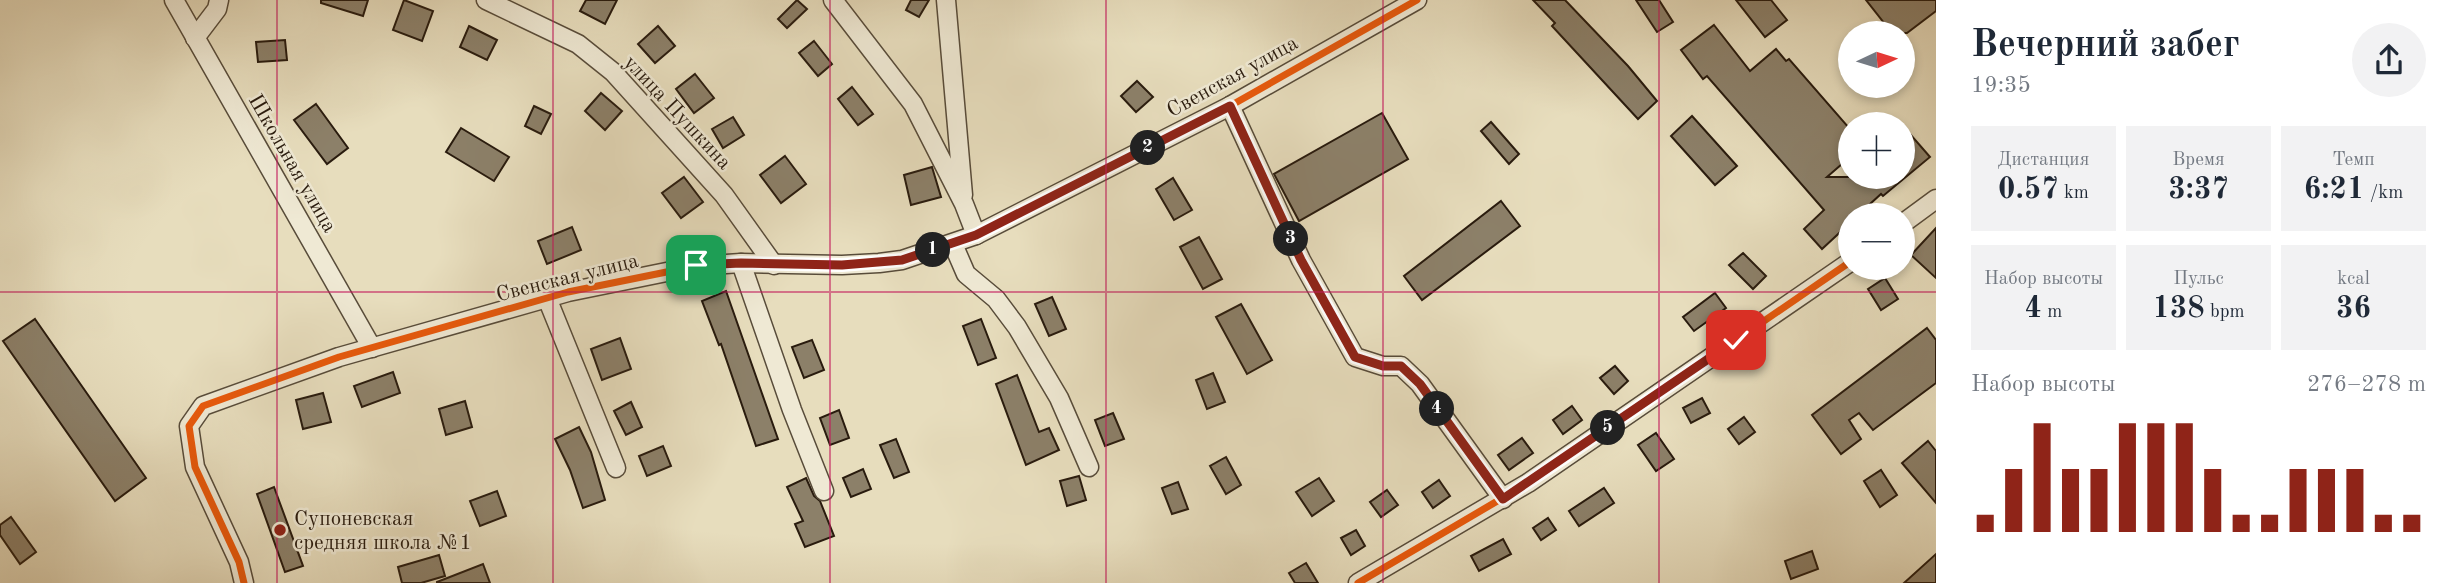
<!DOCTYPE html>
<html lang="ru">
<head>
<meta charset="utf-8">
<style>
  :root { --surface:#fff; --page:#f2f2f3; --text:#1f2937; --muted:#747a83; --accent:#8f2418 }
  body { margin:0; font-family:"Old Standard TT",serif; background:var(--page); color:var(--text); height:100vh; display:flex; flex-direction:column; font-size:26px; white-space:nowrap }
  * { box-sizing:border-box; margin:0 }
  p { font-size:23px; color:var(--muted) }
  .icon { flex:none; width:38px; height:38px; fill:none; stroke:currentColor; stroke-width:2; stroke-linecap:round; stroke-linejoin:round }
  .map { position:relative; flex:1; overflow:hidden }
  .side { display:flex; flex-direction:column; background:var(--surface); width:525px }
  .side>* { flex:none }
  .needle { width:46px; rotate:86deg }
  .buttons { position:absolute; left:1838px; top:21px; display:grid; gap:14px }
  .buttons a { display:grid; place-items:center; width:77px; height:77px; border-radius:50%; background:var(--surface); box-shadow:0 4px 10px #0003; font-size:35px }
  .pin { position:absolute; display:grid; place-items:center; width:60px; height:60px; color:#fff; margin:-30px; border-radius:14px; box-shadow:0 4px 10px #0006 }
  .km { position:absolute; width:35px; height:35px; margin:-18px; border-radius:50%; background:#222; color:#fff; font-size:19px; line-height:35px; text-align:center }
  .round { display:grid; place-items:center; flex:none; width:74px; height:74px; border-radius:37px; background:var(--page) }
  .headline { display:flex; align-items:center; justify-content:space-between; height:119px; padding:0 35px }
  h1 { font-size:38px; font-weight:600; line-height:52px }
  .figures { display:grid; grid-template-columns:repeat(3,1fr); gap:10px; height:119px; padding:7px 35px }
  .figures div { display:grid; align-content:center; border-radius:0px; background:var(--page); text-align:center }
  .figures b { font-size:30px; font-weight:600 }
  .figures small { font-size:19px; font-weight:400 }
  .figures p { font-size:19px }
  .chart { height:196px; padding:14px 35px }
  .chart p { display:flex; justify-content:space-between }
  .chart svg { width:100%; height:126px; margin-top:7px; stroke:var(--accent); stroke-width:6 }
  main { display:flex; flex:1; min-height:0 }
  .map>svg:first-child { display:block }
</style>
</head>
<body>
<main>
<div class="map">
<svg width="1936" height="583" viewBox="0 0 1936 583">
  <rect width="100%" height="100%" fill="#e7ddbd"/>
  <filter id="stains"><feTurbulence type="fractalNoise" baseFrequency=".00286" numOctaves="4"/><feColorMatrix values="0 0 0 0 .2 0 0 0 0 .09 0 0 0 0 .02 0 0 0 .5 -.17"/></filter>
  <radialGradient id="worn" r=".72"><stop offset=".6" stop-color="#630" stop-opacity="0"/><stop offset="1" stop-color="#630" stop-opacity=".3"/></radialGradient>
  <g fill="#8c8069" stroke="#291b0e" stroke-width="2">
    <path d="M321 0H368L363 16 321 3Z"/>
    <path d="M404 0 433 11 422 41 393 30Z"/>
    <path d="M586 0H617L605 24 580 11Z"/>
    <path d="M797 0 807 9 787 28 778 19Z"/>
    <path d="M911 0H929L919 17 906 10Z"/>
    <path d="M1533 0H1565L1628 66 1657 101 1638 119 1552 26 1555 23Z"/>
    <path d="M1636 0H1659L1673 22 1657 32Z"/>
    <path d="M1736 0H1771L1787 20 1765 37Z"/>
    <path d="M1866 0H1936V11L1907 33H1892Z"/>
    <path d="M1714 25 1750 71 1776 49 1786 61 1789 59 1850 129V157L1827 177H1902V142L1911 135 1930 157 1883 196 1881 194 1858 215H1850V223L1822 249 1804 229 1824 210 1707 76 1703 79 1681 50Z"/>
    <path d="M469 26 497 40 487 60 460 47Z"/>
    <path d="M658 26 675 46 655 63 638 44Z"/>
    <path d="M285 40 287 60 258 62 256 42Z"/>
    <path d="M814 41 832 64 818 76 799 53Z"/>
    <path d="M695 74 714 98 694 113 676 89Z"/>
    <path d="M1137 81 1153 97 1136 112 1121 96Z"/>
    <path d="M852 87 873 114 858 125 838 99Z"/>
    <path d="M601 93 622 111 605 130 585 111Z"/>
    <path d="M316 104 348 148 327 164 294 120Z"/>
    <path d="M534 106 551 114 541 134 525 126Z"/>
    <path d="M1382 113 1408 159 1299 221 1274 174Z"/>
    <path d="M1692 116 1737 166 1715 185 1671 136Z"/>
    <path d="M733 117 744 135 723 148 712 129Z"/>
    <path d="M1491 122 1519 154 1509 164 1481 131Z"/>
    <path d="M461 128 509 157 494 181 446 152Z"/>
    <path d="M785 156 806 184 781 203 760 175Z"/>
    <path d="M932 167 941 197 911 205 904 175Z"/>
    <path d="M684 177 703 202 681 218 662 193Z"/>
    <path d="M1173 178 1192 210 1174 220 1156 189Z"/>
    <path d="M1501 201 1520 226 1422 300 1404 276Z"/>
    <path d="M572 227 581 250 547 264 538 241Z"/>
    <path d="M1936 228V278L1911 255Z"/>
    <path d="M1199 237 1222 279 1203 289 1180 247Z"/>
    <path d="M1743 253 1766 276 1753 289 1729 265Z"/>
    <path d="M1885 278 1898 299 1881 310 1868 289Z"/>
    <path d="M726 291 778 439 756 446 721 344 719 345 702 301Z"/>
    <path d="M1715 293 1726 308 1694 331 1683 317Z"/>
    <path d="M1052 297 1066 329 1049 336 1035 304Z"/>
    <path d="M1241 304 1272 360 1247 374 1216 317Z"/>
    <path d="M35 319 146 478 115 501 3 341Z"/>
    <path d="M981 319 996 358 978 365 963 326Z"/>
    <path d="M1927 328 1936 340V383L1873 430 1859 413 1849 420 1861 439 1841 454 1812 415Z"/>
    <path d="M620 338 631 369 602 380 591 349Z"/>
    <path d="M812 340 824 370 804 378 792 347Z"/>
    <path d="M1615 366 1628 381 1614 394 1600 378Z"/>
    <path d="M393 372 400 393 362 407 354 386Z"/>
    <path d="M1213 373 1225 402 1207 409 1196 380Z"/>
    <path d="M1017 375 1039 432 1049 428 1059 450 1026 465 996 384Z"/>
    <path d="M323 393 331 422 303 429 296 400Z"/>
    <path d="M1702 398 1710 413 1691 423 1683 408Z"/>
    <path d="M465 401 472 427 446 435 439 409Z"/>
    <path d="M631 402 642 427 626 435 614 411Z"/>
    <path d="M1572 406 1582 420 1563 434 1553 420Z"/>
    <path d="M839 410 849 438 830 445 820 418Z"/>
    <path d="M1113 413 1124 439 1105 446 1095 420Z"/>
    <path d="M1744 417 1755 432 1739 444 1728 429Z"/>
    <path d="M579 427 591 452 605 500 583 508 570 470 555 439Z"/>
    <path d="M1656 433 1674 459 1656 471 1638 445Z"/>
    <path d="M1522 438 1533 453 1509 470 1498 455Z"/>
    <path d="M896 439 909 472 894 478 880 445Z"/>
    <path d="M1928 441 1936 451V503L1902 463Z"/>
    <path d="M663 446 671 466 647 476 639 456Z"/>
    <path d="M1226 457 1241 485 1226 494 1210 466Z"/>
    <path d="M863 469 871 489 851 497 843 478Z"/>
    <path d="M1881 470 1897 495 1880 507 1864 481Z"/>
    <path d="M1079 476 1086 500 1067 506 1060 481Z"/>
    <path d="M806 478 814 496 820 501 834 536 805 547 795 524 803 521 787 487Z"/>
    <path d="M1319 478 1334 501 1312 516 1296 492Z"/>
    <path d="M1439 480 1450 496 1433 508 1422 492Z"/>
    <path d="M1178 482 1188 509 1172 514 1162 488Z"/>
    <path d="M274 487 303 566 285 572 257 494Z"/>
    <path d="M1604 488 1614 503 1579 526 1569 511Z"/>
    <path d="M1387 490 1398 505 1381 517 1370 502Z"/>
    <path d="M497 491 506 516 480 526 470 501Z"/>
    <path d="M11 517 36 552 20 564 0 535V525Z"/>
    <path d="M1548 518 1556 530 1541 540 1533 528Z"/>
    <path d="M1356 530 1365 546 1351 555 1341 538Z"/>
    <path d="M1503 539 1511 554 1479 571 1471 556Z"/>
    <path d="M1812 551 1818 569 1791 579 1785 561Z"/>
    <path d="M1936 554V583H1904Z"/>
    <path d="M439 555 445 576 421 583H402L398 567Z"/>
    <path d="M1306 563 1318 583H1295L1289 573Z"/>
    <path d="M483 564 490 583H437V582Z"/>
  </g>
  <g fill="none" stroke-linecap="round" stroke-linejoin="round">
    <g stroke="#584c3a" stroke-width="21">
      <g id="minor">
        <path d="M174 0 372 348"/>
        <path d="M486 0 578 44 613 72 724 195 774 265"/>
        <path d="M833 0 913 104 964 204 976 235"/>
        <path d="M946 0 963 195"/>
        <path d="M195 38 217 9 219 0"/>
        <path d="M1230 106 1301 260 1355 357 1383 366H1401L1420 384 1503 499"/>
        <path d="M1902 224 1936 199"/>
        <path d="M953 244 966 274 996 299 1017 327 1059 398 1089 467"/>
        <path d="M741 263 792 410 824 491"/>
        <path d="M547 298 616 468"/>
        <path d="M244 583 239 562 195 467 189 426 203 406 339 357 568 292 696 266 741 263 842 265 879 263 902 260 976 235 1230 106 1417 0"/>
        <path d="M1358 583 1528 483 1850 262"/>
      </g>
    </g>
    <use href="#minor" stroke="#efe9d4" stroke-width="18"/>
    <g stroke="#efe9d4" stroke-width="11">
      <g id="cycleway">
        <path d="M244 583 239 562 195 467 189 426 203 406 339 357 568 292 696 266 741 263 842 265 879 263 902 260 976 235 1230 106 1417 0"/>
        <path d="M1358 583 1528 483 1850 262"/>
      </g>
    </g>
    <use href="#cycleway" stroke="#e8590c" stroke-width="7"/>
  </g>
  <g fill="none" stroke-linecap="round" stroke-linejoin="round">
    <g stroke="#fff" stroke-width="14">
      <path id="route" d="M696 265 741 263 842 265 902 260 976 235 1230 106 1301 260 1355 357 1383 366H1401L1420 384 1503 499 1736 340"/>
    </g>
    <use href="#route" stroke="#8f2418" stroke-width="9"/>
  </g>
  <path fill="none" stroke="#c2185b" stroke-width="2" stroke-opacity="0.55" d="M277 0V583M553 0V583M830 0V583M1106 0V583M1383 0V583M1659 0V583M0 292H1936"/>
  <circle fill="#8f2418" stroke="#efe9d4" stroke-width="2.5" cx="280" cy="530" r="7"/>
  <g text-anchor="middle" stroke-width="5" stroke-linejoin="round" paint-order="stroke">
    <g font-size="21" fill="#291b0e" stroke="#efe9d4">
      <text transform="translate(1232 76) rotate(-29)" y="7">Свенская улица</text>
      <text transform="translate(678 112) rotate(47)" y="7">улица Пушкина</text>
      <text transform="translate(293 163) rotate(60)" y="7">Школьная улица</text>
      <text transform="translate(567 277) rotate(-14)" y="7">Свенская улица</text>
    </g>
    <g font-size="21" fill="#291b0e" stroke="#efe9d4" text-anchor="start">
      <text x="294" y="525">Супоневская<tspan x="294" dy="24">средняя школа №1</tspan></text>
    </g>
  </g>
  <rect width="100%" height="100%" filter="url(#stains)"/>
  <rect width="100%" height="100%" fill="url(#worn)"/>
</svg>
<div class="buttons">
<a><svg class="needle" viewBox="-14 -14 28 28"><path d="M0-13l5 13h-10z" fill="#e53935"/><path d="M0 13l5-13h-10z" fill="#747a83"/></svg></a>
<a>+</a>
<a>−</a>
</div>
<div class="pin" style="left:696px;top:265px;background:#1e9e55"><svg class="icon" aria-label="arrive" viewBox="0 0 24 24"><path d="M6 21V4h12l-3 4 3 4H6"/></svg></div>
<div class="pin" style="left:1736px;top:340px;background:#d93025"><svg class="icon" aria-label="check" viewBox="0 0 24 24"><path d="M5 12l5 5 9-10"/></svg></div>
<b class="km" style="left:933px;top:250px">1</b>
<b class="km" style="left:1148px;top:148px">2</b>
<b class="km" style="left:1291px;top:239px">3</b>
<b class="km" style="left:1437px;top:409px">4</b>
<b class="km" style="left:1608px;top:428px">5</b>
</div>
<section class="side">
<div class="headline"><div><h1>Вечерний забег</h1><p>19:35</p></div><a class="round"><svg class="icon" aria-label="share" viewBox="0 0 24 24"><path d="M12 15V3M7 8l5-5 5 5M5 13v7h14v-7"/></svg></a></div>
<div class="figures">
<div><p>Дистанция</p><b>0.57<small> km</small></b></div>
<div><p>Время</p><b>3:37</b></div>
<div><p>Темп</p><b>6:21<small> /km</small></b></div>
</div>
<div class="figures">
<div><p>Набор высоты</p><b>4<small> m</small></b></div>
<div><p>Пульс</p><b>138<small> bpm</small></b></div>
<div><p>kcal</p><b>36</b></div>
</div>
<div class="chart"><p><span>Набор высоты</span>276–278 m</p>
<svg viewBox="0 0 160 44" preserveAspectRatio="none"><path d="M5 44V38M15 44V22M25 44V6M35 44V22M45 44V22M55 44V6M65 44V6M75 44V6M85 44V22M95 44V38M105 44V38M115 44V22M125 44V22M135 44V22M145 44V38M155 44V38"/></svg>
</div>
</section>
</main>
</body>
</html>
